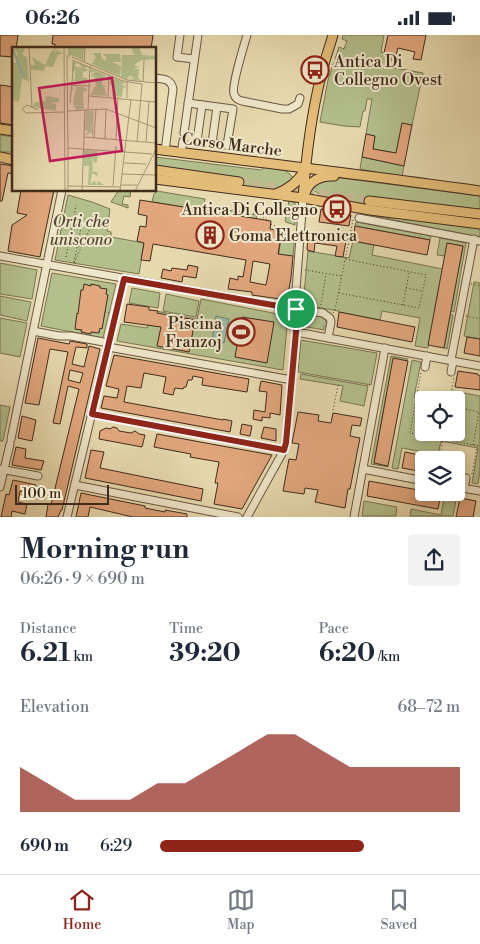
<!DOCTYPE html>
<html lang="en">
<head>
<meta charset="utf-8">
<style>
  :root { --surface:#fff; --page:#f2f2f3; --text:#1f2937; --muted:#747a83; --line:#e0e1e3; --accent:#8f2418 }
  body { margin:0; font-family:"Libre Bodoni",serif; background:var(--page); color:var(--text); height:100vh; display:flex; flex-direction:column; font-size:19px; white-space:nowrap }
  * { box-sizing:border-box; margin:0 }
  p { font-size:16px; color:var(--muted) }
  .icon { flex:none; width:28px; height:28px; fill:none; stroke:currentColor; stroke-width:2; stroke-linecap:round; stroke-linejoin:round }
  .map { position:relative; height:482px; overflow:hidden }
  .details { display:flex; flex-direction:column; background:var(--surface); flex:1 }
  .details>* { flex:none }
  .tools { position:absolute; left:415px; top:356px; display:grid; gap:10px }
  .tools a { display:grid; place-items:center; width:50px; height:50px; border-radius:5px; background:var(--surface); box-shadow:0 2px 8px #0003; font-size:25px }
  .scale { position:absolute; left:15px; bottom:12px; width:94px; box-sizing:border-box; padding-left:5px; border:2px solid #412b1c; border-top:0; font-size:14px; line-height:18px; white-space:nowrap; color:#412b1c; -webkit-text-stroke:4px #efe7cb; paint-order:stroke }
  .pin { position:absolute; display:grid; place-items:center; width:42px; height:42px; color:#fff; margin:-21px; border:2px solid #fff; border-radius:50%; box-shadow:0 1px 5px #0007 }
  .round { display:grid; place-items:center; flex:none; width:52px; height:52px; border-radius:5px; background:var(--page) }
  .summary { display:flex; align-items:center; justify-content:space-between; height:85px; padding:0 20px }
  h1 { font-size:28px; font-weight:700; line-height:38px }
  .figures { display:grid; grid-template-columns:repeat(3,1fr); gap:8px; height:85px; padding:5px 20px }
  .figures div { display:grid; align-content:center }
  .figures b { font-size:25px; font-weight:700 }
  .figures small { font-size:14px; font-weight:400 }
  .figures p { font-size:14px }
  .chart { height:140px; padding:10px 20px }
  .chart p { display:flex; justify-content:space-between }
  .chart svg { width:100%; height:90px; margin-top:5px; fill:var(--accent); opacity:.7 }
  ul { padding:0 20px; list-style:none; font-size:16px }
  li { display:grid; grid-template-columns:80px 60px 1fr; align-items:center; height:38px }
  li i { height:12px; border-radius:6px; background:var(--accent) }
  .status { display:flex; justify-content:space-between; align-items:center; height:35px; padding:0 25px; background:var(--surface); direction:ltr }
  .status svg { height:14px; fill:currentColor }
  .dock { display:flex; justify-content:space-around; align-items:center; height:70px; border-top:1px solid var(--line); background:var(--surface); font-size:14px; color:var(--muted) }
  .dock a { display:grid; justify-items:center; gap:2px }
  .dock .selected { color:var(--accent) }
  .map>svg:first-child { display:block }
</style>
</head>
<body>
<div class="status"><b>06:26</b><svg viewBox="0 0 49 12"><path d="M0 12V9h3v3zM5 12V6h3v6zM10 12V3h3v9zM15 12V0h3v12zM26 1h20v11H26zM47 4h2v5h-2z"/></svg></div>
<div class="map">
<svg width="480" height="482" viewBox="0 0 480 482">
  <rect width="100%" height="100%" fill="#e7daaf"/>
  <filter id="stains"><feTurbulence type="fractalNoise" baseFrequency=".004" numOctaves="4"/><feColorMatrix values="0 0 0 0 .2 0 0 0 0 .09 0 0 0 0 .02 0 0 0 .5 -.17"/></filter>
  <radialGradient id="worn" r=".72"><stop offset=".6" stop-color="#630" stop-opacity="0"/><stop offset="1" stop-color="#630" stop-opacity=".3"/></radialGradient>
  <g fill="#b3c08c" stroke="#7a7654">
    <path d="M343 0H384L381 17 393 20 389 32 423 38 412 90 402 89 396 118 373 114 375 101 366 99 372 64H367L365 76H363L360 92 344 91 320 87 328 45 333 29H334L336 25 335 24 339 12 344 14 347 6 342 4Z"/>
    <path d="M0 100 14 102V117H0Z"/>
    <path d="M155 122 261 135 265 131C277 133 287 133 294 144V146L273 157 155 141V139L240 143 155 131Z"/>
    <path d="M362 122 404 131 402 142 360 134Z"/>
    <path d="M333 142 480 161V175L370 162 369 171 480 184V186L358 171 321 160 313 155 312 151Z"/>
    <path d="M119 155H131L130 162 124 161 122 169 128 170V173L111 167Z"/>
    <path d="M157 156 205 164 204 171 257 180 256 184 152 167 154 159Z"/>
    <path d="M68 160 92 167 110 174 107 196 111 197V202L144 208 139 239 55 225Z"/>
    <path d="M289 166 295 167V190L286 187 285 186Z"/>
    <path d="M369 179 480 193V202L369 180Z"/>
    <path d="M356 187 431 201 430 205 355 191Z"/>
    <path d="M282 197 295 199 293 221 286 227 292 228V232L277 230Z"/>
    <path d="M440 203 466 208 454 277 451 276 456 247 441 244 434 276 453 280 447 314 444 313 449 283 434 281 428 313 415 311 420 283 382 276 380 285 339 277V276L303 270 308 216 349 223 353 206 374 210 372 220 443 234 457 241 463 211 447 208 445 221 437 220Z"/>
    <path d="M0 228 37 235 32 264 0 259Z"/>
    <path d="M52 238 116 249 103 303 41 291Z"/>
    <path d="M474 247 480 248V304L464 301Z"/>
    <path d="M132 253 160 258 158 273 129 268Z"/>
    <path d="M166 259 199 266 196 282 163 276Z"/>
    <path d="M0 261 31 267 27 286 0 280Z"/>
    <path d="M201 264 288 281 283 335 117 306 121 289 147 293 151 275 197 284Z"/>
    <path d="M303 278 323 282 326 286 327 291H324V295L302 291Z"/>
    <path d="M0 283 27 288 20 322 0 318Z"/>
    <path d="M301 305 377 318 371 350 298 337Z"/>
    <path d="M391 321 408 324 386 361 374 428 388 431V432L371 429Z"/>
    <path d="M412 325 421 327 414 362 430 365H424V398H456V365H452L453 356 480 361V436L478 449 472 448 478 413 441 406 437 425H433L434 419 402 413 398 434 392 433Z"/>
    <path d="M301 339 368 351 364 371 340 366 343 351 300 344Z"/>
    <path d="M0 370 10 372 3 406H0Z"/>
    <path d="M445 458 457 460 453 481H410L411 474 441 480Z"/>
    <path d="M364 466 397 472 396 481H362Z"/>
  </g>
  <path fill="#97bba7" stroke="#75816f" d="M216 281 229 284 224 308 212 305Z"/>
  <g fill="#e2a77d" stroke="#412b1c" fill-rule="evenodd">
    <path d="M0 0H18L16 14H14V22L0 21Z"/>
    <path d="M53 0H153L151 14H55V9H52Z"/>
    <path d="M388 0H426L421 25 413 24 415 17 398 13 396 20 384 18Z"/>
    <path d="M0 50 14 52V90L0 88Z"/>
    <path d="M402 88 412 90 404 131 362 122 366 99 375 101 373 114 396 118Z"/>
    <path d="M0 129 14 131V139L8 138 2 166H0Z"/>
    <path d="M21 155H54L40 222 8 216 12 190 27 180 17 178Z"/>
    <path d="M140 165 271 186 270 194 282 196 278 219 293 221 291 243 287 265 252 260V257L228 254 230 243 238 245V241L243 242 246 225 153 209 150 226 141 225 144 208 137 206 140 191 146 192 147 181 138 179ZM253 226 270 229 266 250 250 247Z"/>
    <path d="M321 174 351 180 349 191 319 187Z"/>
    <path d="M355 191 430 205 427 220 353 206Z"/>
    <path d="M308 199 346 206 343 222 335 221 337 211 315 208 314 217 307 215Z"/>
    <path d="M447 208 463 211 444 313 428 310Z"/>
    <path d="M188 230 198 232 196 243 183 241 182 247 161 243 163 234 171 236 172 233 187 235Z"/>
    <path d="M84 249 91 251V249L100 251V253L107 254 106 259 108 260 102 294 100 293 99 298 91 297V299L81 297 82 295 75 294 77 278 78 279 81 255H83Z"/>
    <path d="M127 269 149 272V275L158 276 157 278 195 285 189 317 157 311 161 292 124 287Z"/>
    <path d="M339 277 415 292 412 307 337 292Z"/>
    <path d="M242 282 274 287 267 328 235 322Z"/>
    <path d="M467 302 480 304V321L464 318Z"/>
    <path d="M38 303 69 309 70 306 87 309V313L76 312 72 329 84 332 89 311 100 314 62 475H61L58 482H46L48 469 51 470 79 354 68 351 60 389 53 388 68 317 50 314 39 370 25 368ZM70 335 83 338 80 348 68 345Z"/>
    <path d="M114 320 249 344 247 357 202 350 203 343 193 341 192 345H188L186 352H184L183 354 175 353 173 360 163 358 166 342 144 338 141 353 127 351 124 367 223 385V384L232 386 230 397 101 373 104 361 117 363 119 354 106 351Z"/>
    <path d="M393 323 408 326 388 431 374 428Z"/>
    <path d="M458 336 478 339V340L480 341V355L455 352Z"/>
    <path d="M261 346 282 350 280 380 270 378V383L262 382V386L253 384 254 375 265 377 267 357 259 356Z"/>
    <path d="M298 377 319 380 318 386 331 388 333 378 362 383 360 391 352 390 350 401 360 403 350 454H348L345 473 315 467 318 455 305 453 304 459 283 456 289 424 296 425 299 409 292 408Z"/>
    <path d="M22 381 36 385 32 406 18 403Z"/>
    <path d="M242 389 252 391 250 401 240 399Z"/>
    <path d="M113 392 117 393 119 396 131 398 135 396 139 399 145 400 142 412 99 404 100 396 106 393 110 394Z"/>
    <path d="M264 392 276 394V406L261 403Z"/>
    <path d="M157 399 222 411 272 420 242 474 214 469 218 448H215L219 427 190 422 191 419 154 412Z"/>
    <path d="M16 412 26 414 25 423 44 426 41 435 12 430Z"/>
    <path d="M91 415 104 417 100 433 203 454 201 466 85 443Z"/>
    <path d="M405 417 424 421V437L402 433Z"/>
    <path d="M13 445 36 450 34 458 20 456 18 467 27 469 25 479 12 476 11 482H1L6 459 9 460Z"/>
    <path d="M369 446 424 456V458L441 459 438 474 367 461Z"/>
    <path d="M81 458 145 471V473L165 477V475L187 479V482H133L90 472 88 482H76Z"/>
    <path d="M460 463 476 466 473 482H456Z"/>
  </g>
  <g fill="none" stroke-linecap="round" stroke-linejoin="round">
    <path stroke="#c6b792" stroke-width="9" stroke-dasharray="9 4.5" stroke-linecap="butt" d="M239 147 369 166"/>
    <g stroke="#6a5741" stroke-width="9">
      <g id="minor">
        <path d="M180 0 177 22 194 24"/>
        <path d="M247 0C244 11 231 51 234 59 235 63 238 65 242 66L282 74H289L298 69 300 63"/>
        <path d="M155 43C164 44 171 44 173 54L165 116"/>
        <path d="M188 68 233 74 227 110 212 108 217 72"/>
        <path d="M202 70 197 106 212 108"/>
        <path d="M184 98 198 0"/>
        <path d="M181 118 183 106"/>
        <path d="M359 183 480 206"/>
        <path d="M0 221 289 273 323 278 330 283 331 287 328 303"/>
        <path d="M33 296 59 301H71L109 308"/>
        <path d="M296 297 480 331"/>
        <path d="M108 312 292 345"/>
        <path d="M451 325 474 204"/>
        <path d="M425 332 427 321"/>
        <path d="M451 337 453 326"/>
        <path d="M92 379 284 415"/>
        <path d="M11 404 62 155"/>
        <path d="M0 434 38 441"/>
        <path d="M363 434 424 446"/>
        <path d="M75 450 238 482"/>
        <path d="M0 452 10 409"/>
        <path d="M456 452 480 456"/>
        <path d="M464 453 466 443"/>
        <path d="M67 482 124 244"/>
        <path d="M247 482 284 415 286 407 296 297 295 268 303 163"/>
        <path d="M354 482 385 313"/>
      </g>
    </g>
    <g stroke="#412b1c" stroke-width="11">
      <g id="major">
        <path d="M0 94 14 96"/>
        <path d="M155 114C263 128 372 141 480 156"/>
        <path d="M0 122 14 125"/>
        <path d="M155 135 239 147"/>
        <path d="M155 144 303 163 370 175 480 189"/>
        <path d="M305 158C309 146 321 140 334 141"/>
        <path d="M276 159C289 154 298 147 304 136"/>
        <path d="M303 163C306 122 311 81 321 41 324 27 329 14 333 0"/>
        <path d="M369 166 480 179"/>
      </g>
    </g>
    <g stroke="#412b1c" stroke-width="1" stroke-dasharray="1 2.5" stroke-linecap="butt">
      <path d="M205 170 257 179 267 185"/>
      <path d="M75 180 92 187"/>
      <path d="M271 189 285 196 293 197"/>
      <path d="M70 204 81 213"/>
      <path d="M66 222 76 170"/>
      <path d="M74 227 83 183"/>
      <path d="M74 228 97 178"/>
      <path d="M305 235 341 241"/>
      <path d="M471 249 480 251"/>
      <path d="M406 253 422 256"/>
      <path d="M339 258 419 273 426 240 345 224"/>
      <path d="M321 270 326 239"/>
      <path d="M403 270 409 238"/>
      <path d="M105 277 110 278"/>
      <path d="M333 278 335 275 353 185"/>
      <path d="M466 281 480 284"/>
      <path d="M421 338 410 398 480 411"/>
      <path d="M416 365 424 366"/>
      <path d="M450 365 454 342"/>
      <path d="M456 372 479 377"/>
      <path d="M333 375 338 350"/>
      <path d="M473 410 479 377"/>
      <path d="M439 425 443 405"/>
      <path d="M472 439 477 411"/>
    </g>
    <use href="#minor" stroke="#efe7cb" stroke-width="7"/>
    <use href="#major" stroke="#e4bd78" stroke-width="9"/>
  </g>
  <g fill="none" stroke-linecap="round" stroke-linejoin="round">
    <g stroke="#fff" stroke-width="10">
      <path id="route" d="M124 244 296 274V297L286 408 284 415 92 379Z"/>
    </g>
    <use href="#route" stroke="#8f2418" stroke-width="6"/>
  </g>
  <defs>
    <g id="bus-ring" transform="scale(1.4375)"><circle r="9.5" fill="#efe7cb" stroke="#8f2418" stroke-width="1.5"/><path d="M-5-6H5V4H4V6H2V4H-2V6H-4V4H-5ZM-3.5-4V0h7V-4ZM-3.5 1.2v1.5H-2V1.2ZM2 1.2v1.5H3.5V1.2Z" fill="#8f2418"/></g>
    <g id="building-ring" transform="scale(1.4375)"><circle r="9.5" fill="#efe7cb" stroke="#8f2418" stroke-width="1.5"/><path d="M-4-6H4V6H1V3H-1V6H-4ZM-2.5-4.3h1.7v1.8h-1.7ZM.8-4.3h1.7v1.8H.8ZM-2.5-1h1.7V.8h-1.7ZM.8-1h1.7V.8H.8Z" fill="#8f2418"/></g>
    <g id="stadium-ring" transform="scale(1.4375)"><circle r="9.5" fill="#efe7cb" stroke="#8f2418" stroke-width="1.5"/><path d="M0-5a6.5 5 0 1 0 0 10a6.5 5 0 1 0 0-10ZM-3.5-1.8h7v3.6h-7Z" fill="#8f2418"/></g>
  </defs>
  <g fill-rule="evenodd">
    <use href="#bus-ring" x="315" y="35"/>
    <use href="#bus-ring" x="337" y="174"/>
    <use href="#building-ring" x="210" y="200"/>
    <use href="#stadium-ring" x="241" y="297"/>
  </g>
  <g text-anchor="middle" stroke-width="4" stroke-linejoin="round" paint-order="stroke">
    <g font-size="16" fill="#412b1c" stroke="#efe7cb" text-anchor="start">
      <text x="334" y="32">Antica Di<tspan x="334" dy="18">Collegno Ovest</tspan></text>
      <text x="318" y="180" text-anchor="end">Antica Di Collegno</text>
      <text x="229" y="206">Goma Elettronica</text>
      <text x="222" y="294" text-anchor="end">Piscina<tspan x="222" dy="18">Franzoj</tspan></text>
    </g>
    <g font-size="16" fill="#412b1c" stroke="#efe7cb">
      <text transform="translate(232 109) rotate(7)" y="6">Corso Marche</text>
    </g>
    <g font-size="16" font-style="italic" fill="#584932" stroke="#efe7cb">
      <text x="81" y="192">Orti che<tspan x="81" dy="18">uniscono</tspan></text>
    </g>
  </g>
  <g transform="translate(12 12)">
    <rect width="144" height="144" fill="#e7daaf"/>
    <path d="M2 0 13 2 10 7 15 11 17 35 10 31 7 55 0 53V15L4 16 6 8ZM39 0 51 6 46 8 41 20 33 19 32 24 19 23 18 18H23L20 10 33 18 40 3 46 5ZM56 0H72L71 13 59 8 56 11ZM119 0H127L130 8 144 9V12L129 13 122 18 127 20 122 22H127L126 31 130 34 117 32 122 31 117 28 119 23 116 32 109 30 110 8H122ZM81 6H89V10L93 14 95 11 91 7H108L109 15H100L109 19 108 29 80 17 84 10ZM62 14 65 17 61 19 71 21 66 16 76 20 72 21 77 23 71 25V31H76L73 37 60 33 63 32V22L60 26V16ZM79 22 95 29H91L95 33H90V38L95 39 92 40 95 49 78 48 84 38 82 29H79L84 24 79 26ZM99 30 114 36 109 37 114 40 111 41 110 50 100 49 102 42 97 35 103 32ZM59 39 71 40 76 43 71 45 72 62 64 63 61 56 64 40 60 39 62 43H59ZM34 49 47 51V55L39 56 44 57V64L21 60 23 55 34 54ZM74 64H82L81 90 79 85 73 89 76 84 73 83ZM72 103 86 104 85 115 82 116 80 110 81 123 78 124 85 125 86 129 80 126 78 137 83 134 85 138 86 134 92 138H76L77 119H72Z" fill="#b3c08c"/>
    <path fill="none" stroke="#97bba7" stroke-width="2.5" d="M0 0 12 31"/>
    <path fill="none" stroke="#a59474" stroke-width="1" d="M17 0 20 60M52 0 53 144M55 8 56 112M60 10 115 33 144 36M60 13 111 34 130 37M72 15 73 0M131 35 132 13M58 38 77 39M77 49 144 55M96 50 97 29M115 51V35M58 56 62 14M26 63 15 58 10 62 14 66 53 65M76 63 78 19M56 64 94 62 144 81M72 90 144 96M82 91 84 62M93 92 94 62M104 93 106 50M125 95 130 37M134 95 137 54M56 101 98 104M99 104 140 107M56 111V144M112 116 134 117M110 127 144 128M109 138H125M56 139 109 140M101 139 104 99M70 144 73 63M108 144 119 52M123 144 144 102"/>
    <path fill="#c2185b" fill-opacity="0.15" stroke="#c2185b" stroke-width="2.5" d="M100 31 110 104 38 114 27 41Z"/>
    <rect width="144" height="144" fill="none" stroke="#412b1c" stroke-width="2.5"/>
  </g>
  <rect width="100%" height="100%" filter="url(#stains)"/>
  <rect width="100%" height="100%" fill="url(#worn)"/>
</svg>
<div class="tools">
<a><svg class="icon" aria-label="locate" viewBox="0 0 24 24"><circle cx="12" cy="12" r="6"/><path d="M12 2v4M12 18v4M2 12h4M18 12h4"/></svg></a>
<a><svg class="icon" aria-label="layers" viewBox="0 0 24 24"><path d="M12 4l9 5-9 5-9-5zM3 14l9 5 9-5"/></svg></a>
</div>
<div class="scale">100 m</div>
<div class="pin" style="left:296px;top:274px;background:#1e9e55"><svg class="icon" aria-label="arrive" viewBox="0 0 24 24"><path d="M6 21V4h12l-3 4 3 4H6"/></svg></div>
</div>
<section class="details">
<div class="summary"><div><h1>Morning run</h1><p>06:26 · 9 × 690 m</p></div><a class="round"><svg class="icon" aria-label="share" viewBox="0 0 24 24"><path d="M12 15V3M7 8l5-5 5 5M5 13v7h14v-7"/></svg></a></div>
<div class="figures">
<div><p>Distance</p><b>6.21<small> km</small></b></div>
<div><p>Time</p><b>39:20</b></div>
<div><p>Pace</p><b>6:20<small> /km</small></b></div>
</div>
<div class="chart"><p><span>Elevation</span>68–72 m</p>
<svg viewBox="0 0 160 44" preserveAspectRatio="none"><path d="M0 44V22L10 30L20 38L30 38L40 38L50 30L60 30L70 22L80 14L90 6L100 6L110 14L120 22L130 22L140 22L150 22L160 22V44z"/></svg>
</div>
<ul>
<li><b>690 m</b>6:29<i style="width:68%"></i></li>
</ul>
</section>
<nav class="dock">
<a class="selected"><svg class="icon" aria-label="home" viewBox="0 0 24 24"><path d="M3 11l9-7 9 7M6 9v11h12V9"/></svg>Home</a>
<a><svg class="icon" aria-label="map" viewBox="0 0 24 24"><path d="M3 6l6-2 6 2 6-2v14l-6 2-6-2-6 2zM9 4v14M15 6v14"/></svg>Map</a>
<a><svg class="icon" aria-label="saved" viewBox="0 0 24 24"><path d="M7 4h10v16l-5-4-5 4z"/></svg>Saved</a>
</nav>
</body>
</html>
